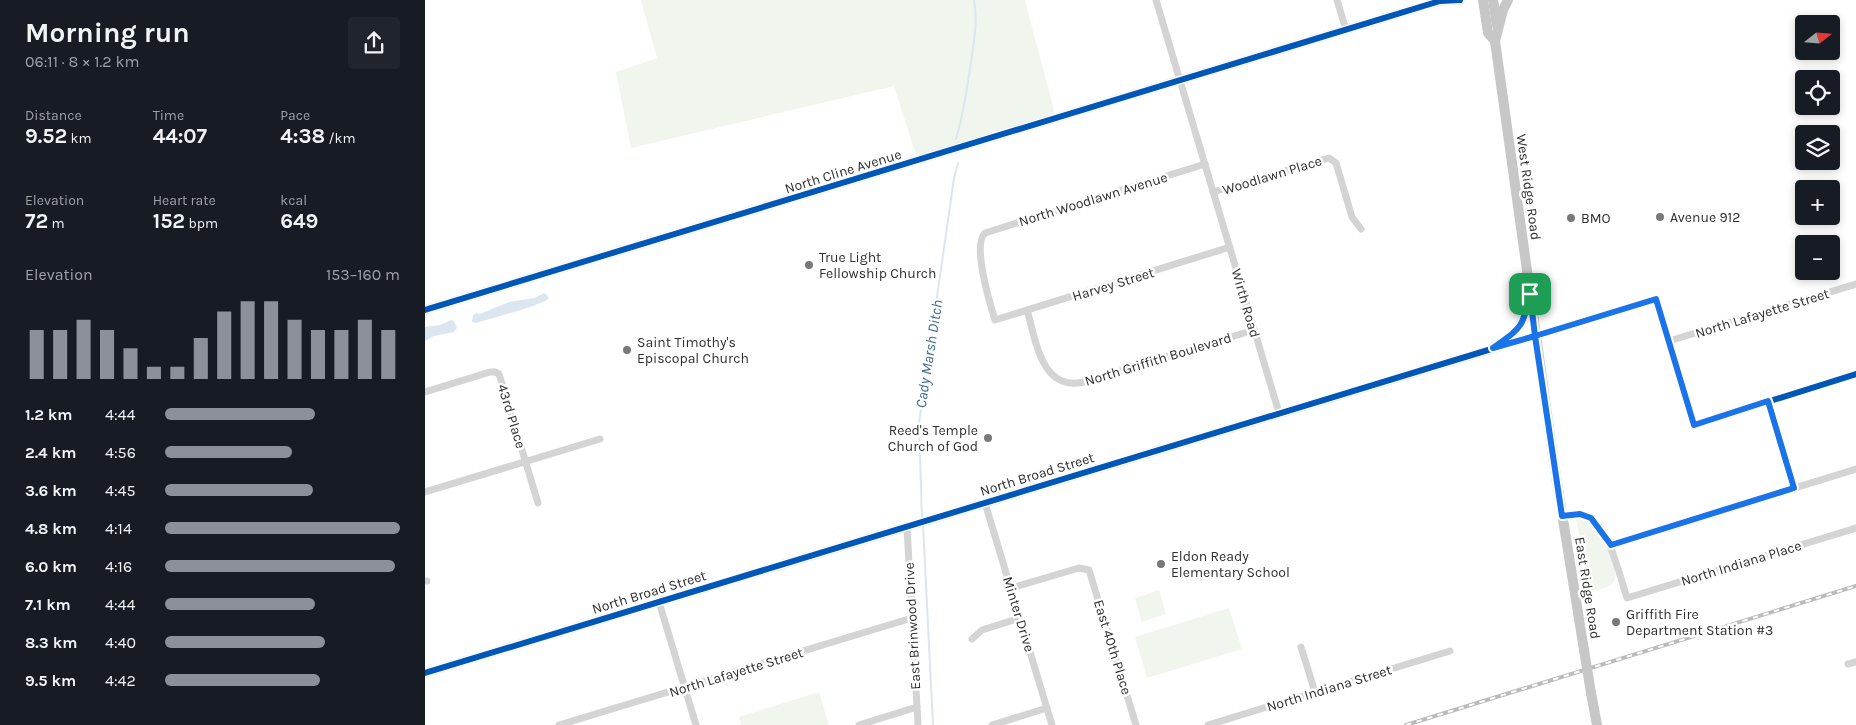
<!DOCTYPE html>
<html lang="en">
<head>
<meta charset="utf-8">
<style>
  :root { --surface:#171b24; --page:#20242c; --text:#f1f3f6; --muted:#9ea1a6; --accent:#8c9099 }
  body { margin:0; font-family:Karla,sans-serif; background:var(--page); color:var(--text); height:100vh; display:flex; flex-direction:column; font-size:19px; white-space:nowrap }
  * { box-sizing:border-box; margin:0 }
  p { font-size:16px; color:var(--muted) }
  .icon { flex:none; width:28px; height:28px; fill:none; stroke:currentColor; stroke-width:2; stroke-linecap:round; stroke-linejoin:round }
  .map { position:relative; flex:1; overflow:hidden }
  .panel { display:flex; flex-direction:column; background:var(--surface); width:425px }
  .panel>* { flex:none }
  .needle { width:32px; rotate:73deg }
  .tools { position:absolute; left:1370px; top:15px; display:grid; gap:10px }
  .tools a { display:grid; place-items:center; width:45px; height:45px; border-radius:5px; background:var(--surface); box-shadow:0 2px 8px #0003; font-size:25px }
  .pin { position:absolute; display:grid; place-items:center; width:42px; height:42px; color:#fff; margin:-21px; border-radius:10px; box-shadow:0 2px 8px #0006 }
  .round { display:grid; place-items:center; flex:none; width:52px; height:52px; border-radius:5px; background:var(--page) }
  .summary { display:flex; align-items:center; justify-content:space-between; height:85px; padding:0 25px }
  h1 { font-size:28px; font-weight:700; line-height:38px }
  .metrics { display:grid; grid-template-columns:repeat(3,1fr); gap:8px; height:85px; padding:5px 25px }
  .metrics div { display:grid; align-content:center }
  .metrics b { font-size:21px; font-weight:700 }
  .metrics small { font-size:14px; font-weight:400 }
  .metrics p { font-size:14px }
  .chart { height:140px; padding:10px 25px }
  .chart p { display:flex; justify-content:space-between }
  .chart svg { width:100%; height:90px; margin-top:5px; stroke:var(--accent); stroke-width:6 }
  ul { padding:0 25px; list-style:none; font-size:16px }
  li { display:grid; grid-template-columns:80px 60px 1fr; align-items:center; height:38px }
  li i { height:12px; border-radius:6px; background:var(--accent) }
  main { display:flex; flex:1; min-height:0 }
  .map>svg:first-child { display:block }
</style>
</head>
<body>
<main>
<section class="panel">
<div class="summary"><div><h1>Morning run</h1><p>06:11 · 8 × 1.2 km</p></div><a class="round"><svg class="icon" aria-label="share" viewBox="0 0 24 24"><path d="M12 15V3M7 8l5-5 5 5M5 13v7h14v-7"/></svg></a></div>
<div class="metrics">
<div><p>Distance</p><b>9.52<small> km</small></b></div>
<div><p>Time</p><b>44:07</b></div>
<div><p>Pace</p><b>4:38<small> /km</small></b></div>
</div>
<div class="metrics">
<div><p>Elevation</p><b>72<small> m</small></b></div>
<div><p>Heart rate</p><b>152<small> bpm</small></b></div>
<div><p>kcal</p><b>649</b></div>
</div>
<div class="chart"><p><span>Elevation</span>153–160 m</p>
<svg viewBox="0 0 160 44" preserveAspectRatio="none"><path d="M5 44V20M15 44V20M25 44V15M35 44V20M45 44V29M55 44V38M65 44V38M75 44V24M85 44V11M95 44V6M105 44V6M115 44V15M125 44V20M135 44V20M145 44V15M155 44V20"/></svg>
</div>
<ul>
<li><b>1.2 km</b>4:44<i style="width:64%"></i></li>
<li><b>2.4 km</b>4:56<i style="width:54%"></i></li>
<li><b>3.6 km</b>4:45<i style="width:63%"></i></li>
<li><b>4.8 km</b>4:14<i style="width:100%"></i></li>
<li><b>6.0 km</b>4:16<i style="width:98%"></i></li>
<li><b>7.1 km</b>4:44<i style="width:64%"></i></li>
<li><b>8.3 km</b>4:40<i style="width:68%"></i></li>
<li><b>9.5 km</b>4:42<i style="width:66%"></i></li>
</ul>
</section>
<div class="map">
<svg width="1431" height="725" viewBox="0 0 1431 725">
  <rect width="100%" height="100%" fill="#fff"/>
  <g fill="#f0f5ed">
    <path d="M216 0H600L631 118 493 161 469 86 206 148 191 72 232 58Z"/>
    <path d="M1159 518C1172 525 1198 570 1188 583 1184 588 1173 590 1166 592L1151 519Z"/>
    <path d="M734 590 741 614 717 622 710 598Z"/>
    <path d="M804 608 817 649 722 678 710 637Z"/>
    <path d="M394 692 404 725H316L314 717Z"/>
  </g>
  <g fill="#dbe6f0">
    <path d="M120 293 124 298C119 305 64 319 51 323L47 322 48 315 52 313 55 314 84 302 109 298Z"/>
    <path d="M26 320 29 321 32 328 29 332 9 336 0 341V327L15 325Z"/>
  </g>
  <g fill="none" stroke-linecap="round" stroke-linejoin="round">
    <g stroke="#dbe6f0" stroke-width="2">
      <path d="M531 139C539 113 542 88 546 62 549 41 553 21 549 0"/>
      <path d="M497 518 494 423 529 178 533 163"/>
      <path d="M498 525 508 725"/>
    </g>
    <g stroke="#d4d4d4" stroke-width="7">
      <path d="M731 0 854 413"/>
      <path d="M912 0 921 30"/>
      <path d="M780 164 560 233C547 245 565 304 570 320L805 247"/>
      <path d="M788 192 904 158 911 163 927 217 936 229"/>
      <path d="M602 310C611 340 616 392 659 382L829 330"/>
      <path d="M1110 336 1231 299 1269 425 1431 374"/>
      <path d="M1244 341 1431 284"/>
      <path d="M0 392 65 372H70L74 374 113 503"/>
      <path d="M1343 401 1369 488"/>
      <path d="M0 492 175 439"/>
      <path d="M560 503 627 725"/>
      <path d="M1137 517C1144 515 1154 512 1161 515 1183 523 1195 577 1202 598L1431 528"/>
      <path d="M482 527 493 725"/>
      <path d="M1186 545 1431 469"/>
      <path d="M0 581H2"/>
      <path d="M586 588 654 568 664 570 711 725"/>
      <path d="M234 602 271 725"/>
      <path d="M547 639 557 630 595 618"/>
      <path d="M876 647 890 692"/>
      <path d="M1423 664 1431 662"/>
      <path d="M134 725 487 618"/>
      <path d="M434 725 492 707"/>
      <path d="M567 725 622 708"/>
      <path d="M783 725 1025 651"/>
    </g>
    <g stroke="#cdcdcd" stroke-width="9">
      <path d="M0 310 1015 1 1035 0"/>
      <path d="M0 673 1110 336"/>
    </g>
    <g stroke="#c7c7c7" stroke-width="10">
      <path d="M1058 0 1063 33 1070 41"/>
      <path d="M1068 0 1072 26"/>
      <path d="M1083 0 1078 10 1070 41 1128 457 1159 650"/>
      <path d="M1068 348C1091 331 1097 331 1103 302"/>
      <path d="M1166 693 1172 725"/>
    </g>
    <g stroke="#bbb" stroke-width="4">
      <path id="rail" d="M981 725 1431 586"/>
    </g>
    <use href="#rail" stroke="#fff" stroke-width="2" stroke-dasharray="5.5" stroke-linecap="butt"/>
    <path stroke="#c7c7c7" stroke-width="10" d="M1159 650 1166 693"/>
    <g stroke="#fff" stroke-width="9">
      <g id="cycleway">
        <path d="M0 310 1015 1 1035 0"/>
        <path d="M0 673 1231 299 1269 425 1431 374"/>
      </g>
    </g>
    <use href="#cycleway" stroke="#0057b8" stroke-width="6"/>
  </g>
  <g fill="none" stroke-linecap="round" stroke-linejoin="round">
    <g stroke="#fff" stroke-width="10">
      <path id="route" d="M1105 294C1097 329 1097 327 1068 348L1110 336 1137 516 1155 514 1166 518 1186 545 1369 488 1343 401 1269 425 1231 299 1110 336 1105 294"/>
    </g>
    <use href="#route" stroke="#1a73e8" stroke-width="6"/>
  </g>
  <g fill="#787878" stroke="#fff" stroke-width="2">
    <circle cx="1235" cy="217" r="5"/>
    <circle cx="1146" cy="218" r="5"/>
    <circle cx="384" cy="265" r="5"/>
    <circle cx="202" cy="350" r="5"/>
    <circle cx="563" cy="438" r="5"/>
    <circle cx="736" cy="564" r="5"/>
    <circle cx="1191" cy="622" r="5"/>
  </g>
  <g text-anchor="middle" stroke-width="5" stroke-linejoin="round" paint-order="stroke">
    <g font-size="14" fill="#2f2f2f" stroke="#fff">
      <text transform="translate(418 171) rotate(-17)" y="5">North Cline Avenue</text>
      <text transform="translate(847 175) rotate(-17)" y="5">Woodlawn Place</text>
      <text transform="translate(1104 187) rotate(82)" y="5">West Ridge Road</text>
      <text transform="translate(668 199) rotate(-17)" y="5">North Woodlawn Avenue</text>
      <text transform="translate(688 284) rotate(-17)" y="5">Harvey Street</text>
      <text transform="translate(821 303) rotate(74)" y="5">Wirth Road</text>
      <text transform="translate(1337 313) rotate(-17)" y="5">North Lafayette Street</text>
      <text transform="translate(733 359) rotate(-17)" y="5">North Griffith Boulevard</text>
      <text transform="translate(87 416) rotate(73)" y="5">43rd Place</text>
      <text transform="translate(612 474) rotate(-17)" y="5">North Broad Street</text>
      <text transform="translate(1316 563) rotate(-17)" y="5">North Indiana Place</text>
      <text transform="translate(1163 588) rotate(81)" y="5">East Ridge Road</text>
      <text transform="translate(224 592) rotate(-17)" y="5">North Broad Street</text>
      <text transform="translate(594 614) rotate(73)" y="5">Minter Drive</text>
      <text transform="translate(487 626) rotate(-93)" y="5">East Brinwood Drive</text>
      <text transform="translate(688 647) rotate(73)" y="5">East 40th Place</text>
      <text transform="translate(311 672) rotate(-17)" y="5">North Lafayette Street</text>
      <text transform="translate(904 688) rotate(-17)" y="5">North Indiana Street</text>
    </g>
    <g font-size="14" fill="#2f2f2f" stroke="#fff" text-anchor="start">
      <text x="1245" y="222">Avenue 912</text>
      <text x="1156" y="223">BMO</text>
      <text x="394" y="262">True Light<tspan x="394" dy="16">Fellowship Church</tspan></text>
      <text x="212" y="347">Saint Timothy's<tspan x="212" dy="16">Episcopal Church</tspan></text>
      <text x="553" y="435" text-anchor="end">Reed's Temple<tspan x="553" dy="16">Church of God</tspan></text>
      <text x="746" y="561">Eldon Ready<tspan x="746" dy="16">Elementary School</tspan></text>
      <text x="1201" y="619">Griffith Fire<tspan x="1201" dy="16">Department Station #3</tspan></text>
    </g>
    <g font-size="15" font-style="italic" fill="#406b8e" stroke="#fff">
      <text transform="translate(504 354) rotate(-81)" y="5">Cady Marsh Ditch</text>
    </g>
  </g>
</svg>
<div class="tools">
<a><svg class="needle" viewBox="-14 -14 28 28"><path d="M0-13l5 13h-10z" fill="#e53935"/><path d="M0 13l5-13h-10z" fill="#9ea1a6"/></svg></a>
<a><svg class="icon" aria-label="locate" viewBox="0 0 24 24"><circle cx="12" cy="12" r="6"/><path d="M12 2v4M12 18v4M2 12h4M18 12h4"/></svg></a>
<a><svg class="icon" aria-label="layers" viewBox="0 0 24 24"><path d="M12 4l9 5-9 5-9-5zM3 14l9 5 9-5"/></svg></a>
<a>+</a>
<a>−</a>
</div>
<div class="pin" style="left:1105px;top:294px;background:#1e9e55"><svg class="icon" aria-label="arrive" viewBox="0 0 24 24"><path d="M6 21V4h12l-3 4 3 4H6"/></svg></div>
</div>
</main>
</body>
</html>
